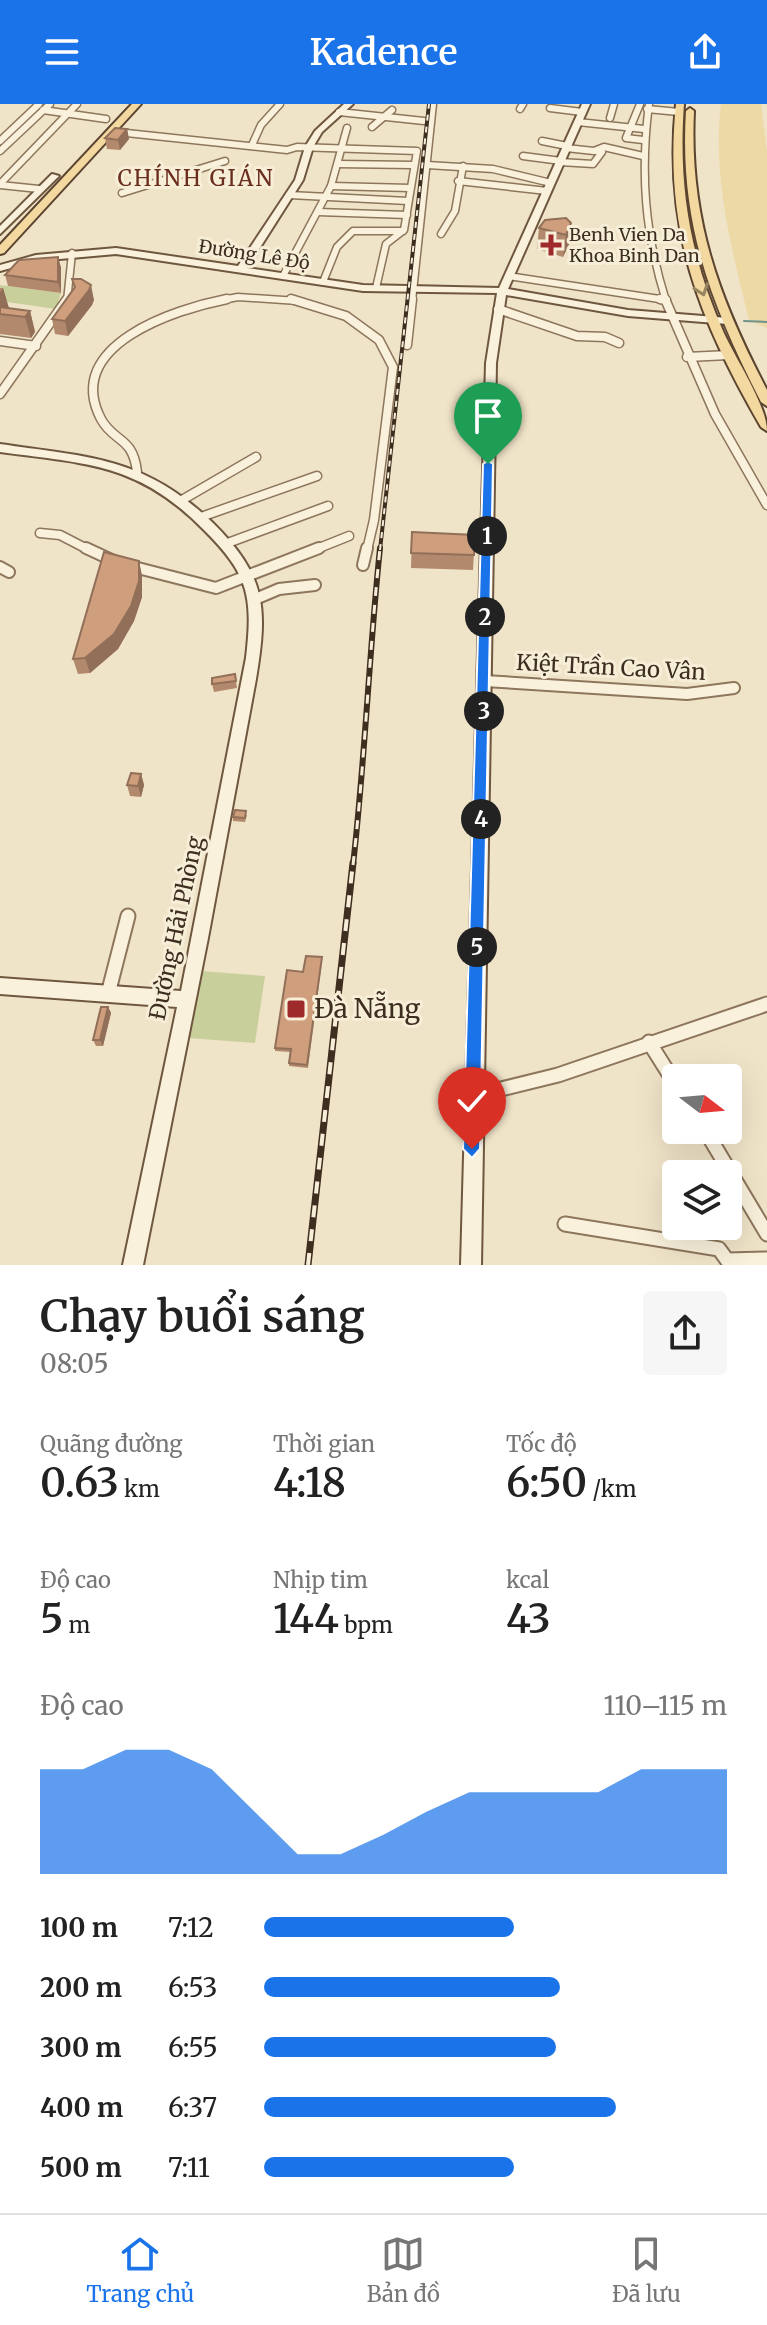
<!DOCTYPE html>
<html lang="vi">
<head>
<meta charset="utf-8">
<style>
  :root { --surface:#fff; --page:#f6f6f6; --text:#222; --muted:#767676; --line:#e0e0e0; --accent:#1a73e8 }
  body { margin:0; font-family:Merriweather,serif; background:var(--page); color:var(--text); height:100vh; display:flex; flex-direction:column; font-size:30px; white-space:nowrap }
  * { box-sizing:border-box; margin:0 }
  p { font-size:26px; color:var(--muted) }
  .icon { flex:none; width:44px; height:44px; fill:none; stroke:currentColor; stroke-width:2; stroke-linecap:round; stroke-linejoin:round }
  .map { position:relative; height:1161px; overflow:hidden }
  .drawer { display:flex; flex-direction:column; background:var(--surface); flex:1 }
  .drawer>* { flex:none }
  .needle { width:52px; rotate:106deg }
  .controls { position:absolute; left:662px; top:960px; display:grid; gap:16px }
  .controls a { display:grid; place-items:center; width:80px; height:80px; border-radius:8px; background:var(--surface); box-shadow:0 8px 32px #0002; font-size:40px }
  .pin { position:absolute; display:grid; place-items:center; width:68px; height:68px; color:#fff; margin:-82px -34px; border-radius:50% 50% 50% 0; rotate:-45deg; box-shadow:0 0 8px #0007 }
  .pin .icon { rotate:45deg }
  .km { position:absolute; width:40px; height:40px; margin:-20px; border-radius:50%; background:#222; color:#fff; font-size:22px; line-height:40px; text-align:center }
  .round { display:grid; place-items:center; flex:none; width:84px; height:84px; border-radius:8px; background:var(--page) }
  .head { display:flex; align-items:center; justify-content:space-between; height:136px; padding:0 40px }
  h1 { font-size:44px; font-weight:600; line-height:60px }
  .metrics { display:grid; grid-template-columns:repeat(3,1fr); gap:12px; height:136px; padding:8px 40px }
  .metrics div { display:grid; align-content:center }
  .metrics b { font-size:40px; font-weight:600 }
  .metrics small { font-size:22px; font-weight:400 }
  .metrics p { font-size:22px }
  .chart { height:224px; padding:16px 40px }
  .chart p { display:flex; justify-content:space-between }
  .chart svg { width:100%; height:144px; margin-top:8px; fill:var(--accent); opacity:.7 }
  ul { padding:0 40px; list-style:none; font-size:26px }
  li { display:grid; grid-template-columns:128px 96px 1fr; align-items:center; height:60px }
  li i { height:20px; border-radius:10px; background:var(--accent) }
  header { display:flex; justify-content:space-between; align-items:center; height:104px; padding:0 40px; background:var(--accent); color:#fff; font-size:36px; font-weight:600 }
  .dock { display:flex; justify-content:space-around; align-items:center; height:112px; border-top:2px solid var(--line); background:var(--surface); font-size:22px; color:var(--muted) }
  .dock a { display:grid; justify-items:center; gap:4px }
  .dock .active { color:var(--accent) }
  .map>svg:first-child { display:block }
</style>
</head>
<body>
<header><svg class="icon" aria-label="menu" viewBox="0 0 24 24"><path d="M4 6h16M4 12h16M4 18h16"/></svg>Kadence<svg class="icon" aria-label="share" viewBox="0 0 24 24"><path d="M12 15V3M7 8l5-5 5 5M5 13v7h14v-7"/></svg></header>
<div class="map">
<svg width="767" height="1161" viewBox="0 0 767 1161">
  <rect width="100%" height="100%" fill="#f0e4c8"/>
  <g fill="#c9cf9b">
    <path d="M0 181 61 189 56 205 0 197Z"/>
    <path d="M201 867 265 872 255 939 188 934Z"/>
  </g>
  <path fill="#ecd9a5" d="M721 0H761L767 48V224L749 216C732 146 712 73 721 0Z"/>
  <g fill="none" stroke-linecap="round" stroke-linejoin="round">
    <path stroke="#6f938a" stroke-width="2" d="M744 217 767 218"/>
    <g stroke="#8d765c" stroke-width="9">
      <g id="street-far3">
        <path d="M640 0 626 34 643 36"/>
        <path d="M649 0C640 70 645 130 666 197"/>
        <path d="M550 4 582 8"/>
        <path d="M520 5 523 0"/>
        <path d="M647 5 679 8"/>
        <path d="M43 6 106 15"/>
        <path d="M339 8 424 17"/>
        <path d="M610 14 614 0"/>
        <path d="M578 18 644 25"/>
        <path d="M372 23 392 6"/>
        <path d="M117 28 287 46 297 43 417 47 404 126 386 140 376 184"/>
        <path d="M0 37 39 0"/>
        <path d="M542 37 567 42"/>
        <path d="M252 41 261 21 280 0"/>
        <path d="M566 44 594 47 604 43 643 52"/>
        <path d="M0 47 50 0"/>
        <path d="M523 52 561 57"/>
        <path d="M560 58 593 60 602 48 596 47"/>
        <path d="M338 60 413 61"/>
        <path d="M427 61 493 65 551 79"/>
        <path d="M458 77 547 87"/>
        <path d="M0 80 77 0"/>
        <path d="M0 81 39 85"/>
        <path d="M331 82 410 84"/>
        <path d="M122 89 225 57"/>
        <path d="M289 91 408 97"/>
        <path d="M318 108 407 111"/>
        <path d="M441 130 455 107 463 62"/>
        <path d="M283 172 331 82 347 24"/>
        <path d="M508 172 666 196"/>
        <path d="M323 178 337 143 353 127H403"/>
        <path d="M67 197 72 149"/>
        <path d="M217 197 238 193 298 197"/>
        <path d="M412 197 433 0"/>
      </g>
    </g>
    <g stroke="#8d765c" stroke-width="11">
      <g id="street-far2">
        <path d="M291 195 346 212 379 236 393 263 374 416 367 446"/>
        <path d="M660 195 666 196"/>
        <path d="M665 195 715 310 767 401"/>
        <path d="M498 205 577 232 605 233 619 239"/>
        <path d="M0 237 36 242"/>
        <path d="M407 241 412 195"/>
        <path d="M687 253 729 251"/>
        <path d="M0 290 67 195"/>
        <path d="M137 368C133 332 114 339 101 315 62 241 176 205 227 195"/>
        <path d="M182 396 256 353"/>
        <path d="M201 413 317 372"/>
        <path d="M40 429 60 431 89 446"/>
        <path d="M225 440 328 402"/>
        <path d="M314 446 349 432"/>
      </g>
    </g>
    <g stroke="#8d765c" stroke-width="14">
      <g id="street-far1">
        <path d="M86 444 114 457"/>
        <path d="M363 461 367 444"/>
        <path d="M130 462 216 484 319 444"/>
        <path d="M0 463 9 468"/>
        <path d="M253 496 279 485 315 481"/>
        <path d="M485 577 687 590 734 584"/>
      </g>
    </g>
    <g stroke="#8d765c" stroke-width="17">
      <g id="street">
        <path d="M108 890 128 812"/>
        <path d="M649 938 676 981"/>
        <path d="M473 992 558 971 767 900"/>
        <path d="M705 1026 767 1130"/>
        <path d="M565 1120 719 1145 727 1156 767 1155"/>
      </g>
    </g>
    <g stroke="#6f573f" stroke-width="4">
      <g id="secondary">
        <path d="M344 0H353L322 28 313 43 303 76 247 164 363 181 499 184 582 0H590L508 185 628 206 728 214 733 217 728 220 628 212 506 191 496 259 481 1161H461L486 259 497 189 363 187 116 150 37 157 0 167V161L36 151 116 144 238 162 295 76 305 43 315 27Z"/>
        <path d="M52 70 59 72 0 130V122Z"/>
        <path d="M0 340C89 353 145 353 213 419 266 472 268 503 256 575L208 834 143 1161H123L177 903 0 890V874L181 887 246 554C253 493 249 471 205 427 139 359 88 360 0 348Z"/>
      </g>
    </g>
    <g stroke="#5b4430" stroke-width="4">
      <g id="primary">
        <path d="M132 0H141L4 149 0 150V141Z"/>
        <path d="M676 0H684C678 82 690 152 723 227 735 254 767 301 767 327L761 323C699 215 663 127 676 0Z"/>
        <path d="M690 4 694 7C689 113 718 193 767 286V302L761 298C711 200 679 119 686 7Z"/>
      </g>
    </g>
    <use href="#street-far3" stroke="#faf1dc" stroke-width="6"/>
    <use href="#street-far2" stroke="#faf1dc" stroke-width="8"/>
    <use href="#street-far1" stroke="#faf1dc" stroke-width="10"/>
    <use href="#street" stroke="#faf1dc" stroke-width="13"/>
    <use href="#secondary" fill="#faf1dc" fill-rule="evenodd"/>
    <use href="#primary" fill="#f3d9a0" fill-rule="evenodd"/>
    <g stroke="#3d2e20" stroke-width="4">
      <path id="rail-far2" d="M380 446 429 0"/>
    </g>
    <g stroke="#3d2e20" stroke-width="6">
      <path id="rail-far1" d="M353 761C365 656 369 550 380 444"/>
    </g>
    <g stroke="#3d2e20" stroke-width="7">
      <path id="rail" d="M308 1161 353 759"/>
    </g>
    <use href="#rail-far2" stroke="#f7eed8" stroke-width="2" stroke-dasharray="6" stroke-linecap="butt"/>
    <use href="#rail-far1" stroke="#f7eed8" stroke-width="3" stroke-dasharray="9" stroke-linecap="butt"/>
    <use href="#rail" stroke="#f7eed8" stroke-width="4" stroke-dasharray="12" stroke-linecap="butt"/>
  </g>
  <g fill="#b2896c">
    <path d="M127 25 129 35 120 46 107 45 105 34Z"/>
    <path d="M571 119 569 140 563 153 537 145 539 124Z"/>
    <path d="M58 153 61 164V189L8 182 5 171Z"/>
    <path d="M72 175 94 196 92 201 68 232 55 230 52 215 74 184Z"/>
    <path d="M0 184H3L9 204 30 207 35 228 31 234 0 230Z"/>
    <path d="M412 428 475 431 473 466 411 464Z"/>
    <path d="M139 457 142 472V493L134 517 118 545 90 569 78 570 73 555Z"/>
    <path d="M235 570 237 584 214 588 212 580Z"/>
    <path d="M141 670 144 681 141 693 130 692 127 681Z"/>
    <path d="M247 711 245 718 233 717V713Z"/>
    <path d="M322 857 308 964 289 962 290 948 275 947V944L303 868Z"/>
    <path d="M108 903 111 909 103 942H96L93 936Z"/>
  </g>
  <g fill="#916f58">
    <path d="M127 25 129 35 120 46 118 36Z"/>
    <path d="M571 119 569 140 563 153 566 131Z"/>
    <path d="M58 153 61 164V189L58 178Z"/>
    <path d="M91 181 94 196 92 201 68 232 65 217Z"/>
    <path d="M3 184 9 205 0 210V188Z"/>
    <path d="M30 207 35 228 31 234 25 213Z"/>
    <path d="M139 457 142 472V493L134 517 118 545 90 569 85 554Z"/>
    <path d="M141 670 144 681 141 693 138 682Z"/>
    <path d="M108 903 111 909 103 942 100 936Z"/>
  </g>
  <g fill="#cf9f7d" stroke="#916f58" stroke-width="2">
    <path d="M115 24 127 25 118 36 105 34Z"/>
    <path d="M566 114 571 119 566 131 539 124 545 116Z"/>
    <path d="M58 153V178L5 171 19 156Z"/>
    <path d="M72 175H81L91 181 89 186 65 217 52 215 75 183Z"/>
    <path d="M0 203 30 207 25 213 0 210Z"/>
    <path d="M412 428 475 431 474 451 411 449Z"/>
    <path d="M104 448 139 457V477L131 502 114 530 85 554 73 555Z"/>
    <path d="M235 570 236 577 212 580V574Z"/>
    <path d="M131 669 141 670 138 682 127 681Z"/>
    <path d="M235 706 246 707 245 714 233 713Z"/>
    <path d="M306 852 322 853 307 961 289 959 291 945 275 944 287 866 303 868Z"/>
    <path d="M101 903H108L100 936H93Z"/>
  </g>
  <defs><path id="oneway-chevron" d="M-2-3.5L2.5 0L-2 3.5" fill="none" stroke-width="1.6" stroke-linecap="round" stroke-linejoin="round" transform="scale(2)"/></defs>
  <use stroke="#988460" href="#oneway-chevron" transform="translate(702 186) rotate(71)"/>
  <path fill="#1a73e8" stroke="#fff" stroke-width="2" d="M488 357 493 360 480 1045 472 1054 463 1045 483 360Z"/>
  <g fill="#9e2a2b" stroke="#f7eed8" stroke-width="3">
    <path d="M547 129h8v8h8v8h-8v8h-8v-8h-8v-8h8z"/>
    <rect x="286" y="895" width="20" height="20" rx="4"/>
  </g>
  <g text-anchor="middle" stroke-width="6" stroke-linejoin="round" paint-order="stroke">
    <g font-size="18" fill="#3d2e20" stroke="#f7eed8" text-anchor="start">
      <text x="569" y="137">Benh Vien Da<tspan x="569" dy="21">Khoa Binh Dan</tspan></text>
    </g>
    <g font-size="18" fill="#3d2e20" stroke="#f7eed8">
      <text transform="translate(254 151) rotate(9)" y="6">Đường Lê Độ</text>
    </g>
    <g font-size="22" letter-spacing="2" fill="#6b2e1e" stroke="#f7eed8">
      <text x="196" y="82">CHÍNH GIÁN</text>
    </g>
    <g font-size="22" fill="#3d2e20" stroke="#f7eed8">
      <text transform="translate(611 563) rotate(3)" y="8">Kiệt Trần Cao Vân</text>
      <text transform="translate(176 824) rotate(-78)" y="8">Đường Hải Phòng</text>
    </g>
    <g font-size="26" fill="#3d2e20" stroke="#f7eed8" text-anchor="start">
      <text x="314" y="914">Đà Nẵng</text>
    </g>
  </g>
</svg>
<div class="controls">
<a><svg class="needle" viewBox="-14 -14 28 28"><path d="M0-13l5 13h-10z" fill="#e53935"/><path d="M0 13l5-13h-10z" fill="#767676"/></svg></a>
<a><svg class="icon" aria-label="layers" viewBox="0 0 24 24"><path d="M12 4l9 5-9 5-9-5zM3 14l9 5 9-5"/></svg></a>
</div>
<div class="pin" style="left:488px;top:360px;background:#1e9e55"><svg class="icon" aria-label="arrive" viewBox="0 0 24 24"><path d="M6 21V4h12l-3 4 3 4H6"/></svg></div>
<div class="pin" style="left:472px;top:1045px;background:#d93025"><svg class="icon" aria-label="check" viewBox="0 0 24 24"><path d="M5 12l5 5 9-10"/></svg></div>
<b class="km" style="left:487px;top:432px">1</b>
<b class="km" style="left:485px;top:513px">2</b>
<b class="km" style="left:484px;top:607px">3</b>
<b class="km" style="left:481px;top:715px">4</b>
<b class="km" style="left:477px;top:843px">5</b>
</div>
<section class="drawer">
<div class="head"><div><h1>Chạy buổi sáng</h1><p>08:05</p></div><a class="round"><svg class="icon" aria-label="share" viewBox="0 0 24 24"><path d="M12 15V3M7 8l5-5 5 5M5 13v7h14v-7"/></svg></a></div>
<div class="metrics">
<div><p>Quãng đường</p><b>0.63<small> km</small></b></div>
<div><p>Thời gian</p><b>4:18</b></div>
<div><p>Tốc độ</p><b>6:50<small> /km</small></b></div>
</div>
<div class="metrics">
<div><p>Độ cao</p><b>5<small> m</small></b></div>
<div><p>Nhịp tim</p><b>144<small> bpm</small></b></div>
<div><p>kcal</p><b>43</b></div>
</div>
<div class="chart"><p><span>Độ cao</span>110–115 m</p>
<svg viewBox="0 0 160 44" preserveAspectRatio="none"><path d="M0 44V12L10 12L20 6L30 6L40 12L50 25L60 38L70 38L80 32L90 25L100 19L110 19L120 19L130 19L140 12L150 12L160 12V44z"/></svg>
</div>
<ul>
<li><b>100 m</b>7:12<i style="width:54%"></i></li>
<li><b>200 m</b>6:53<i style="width:64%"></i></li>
<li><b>300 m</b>6:55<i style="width:63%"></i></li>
<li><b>400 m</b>6:37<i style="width:76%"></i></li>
<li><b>500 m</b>7:11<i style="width:54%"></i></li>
</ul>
</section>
<nav class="dock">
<a class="active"><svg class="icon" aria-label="home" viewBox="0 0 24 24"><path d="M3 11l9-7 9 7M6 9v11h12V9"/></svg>Trang chủ</a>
<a><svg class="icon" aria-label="map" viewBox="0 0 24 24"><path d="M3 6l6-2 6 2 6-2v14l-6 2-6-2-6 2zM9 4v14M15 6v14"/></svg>Bản đồ</a>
<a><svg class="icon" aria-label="saved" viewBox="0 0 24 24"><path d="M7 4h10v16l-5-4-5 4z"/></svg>Đã lưu</a>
</nav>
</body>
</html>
